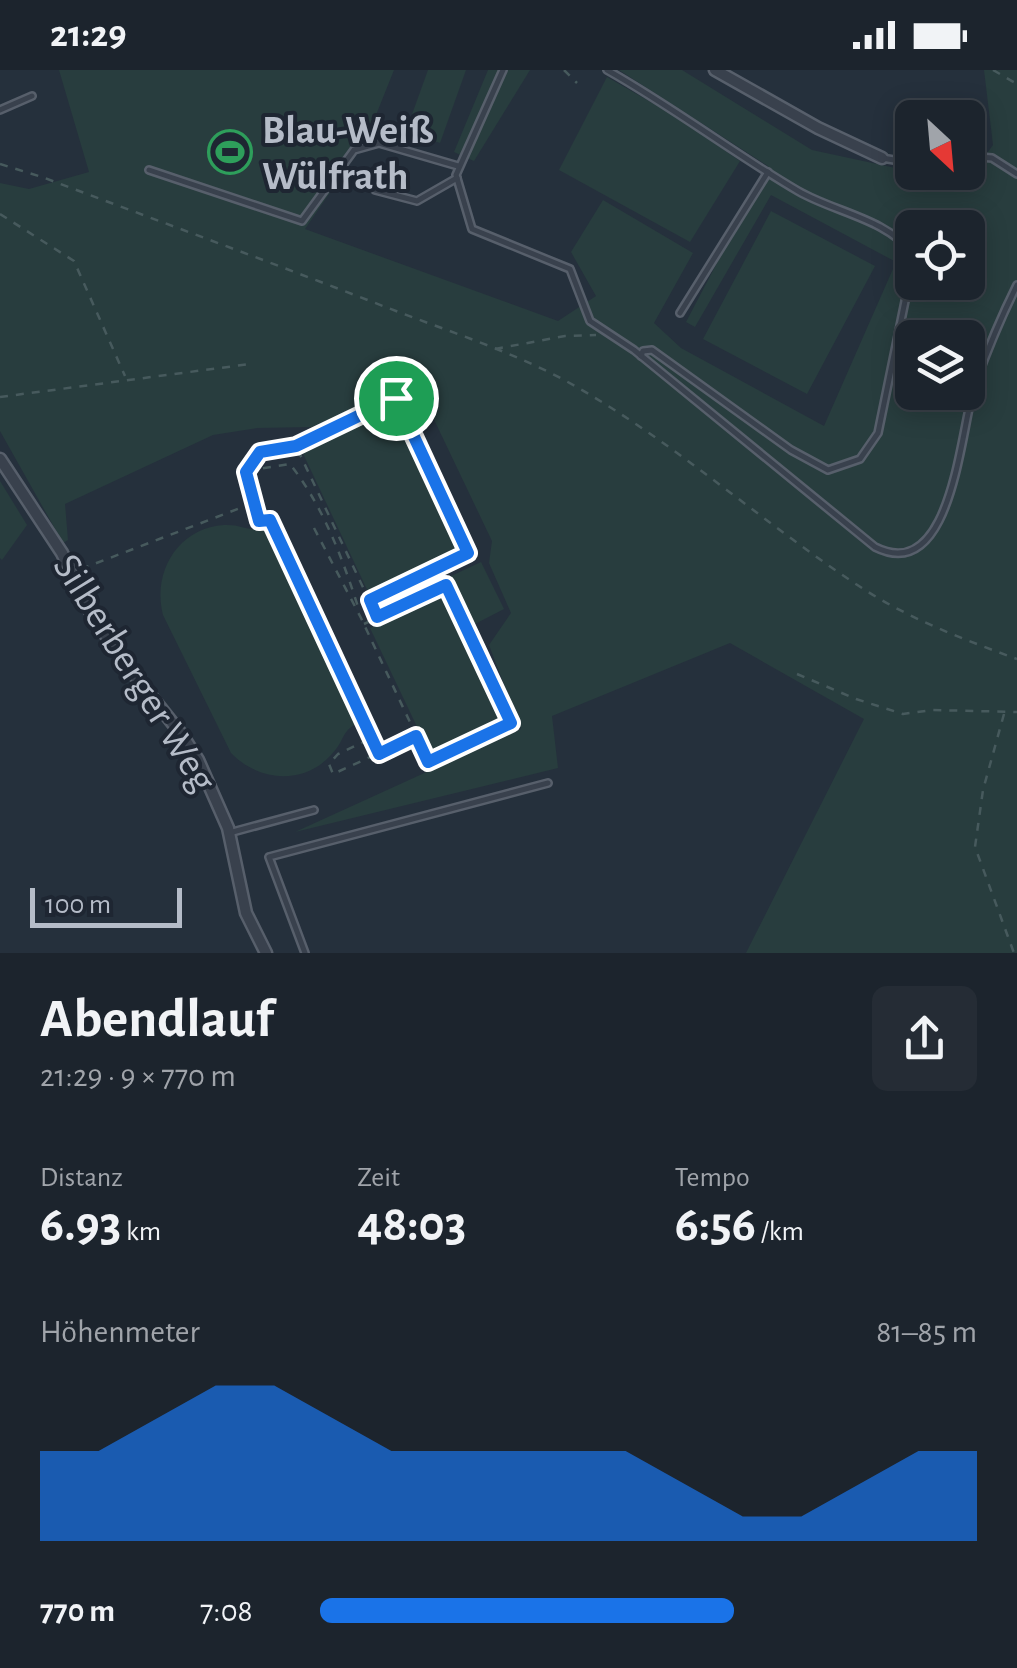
<!DOCTYPE html>
<html lang="de">
<head>
<meta charset="utf-8">
<style>
  :root { --surface:#1c242d; --page:#252c35; --text:#f1f3f6; --muted:#a0a4aa; --line:#3a4149; --accent:#1a73e8 }
  body { margin:0; font-family:"Alegreya Sans",sans-serif; background:var(--page); color:var(--text); height:100vh; display:flex; flex-direction:column; font-size:38px; white-space:nowrap }
  * { box-sizing:border-box; margin:0 }
  p { font-size:32px; color:var(--muted) }
  .icon { flex:none; width:55px; height:55px; fill:none; stroke:currentColor; stroke-width:2; stroke-linecap:round; stroke-linejoin:round }
  .map { position:relative; height:883px; overflow:hidden }
  .sheet { display:flex; flex-direction:column; background:var(--surface); flex:1 }
  .sheet>* { flex:none }
  .needle { width:65px; rotate:154deg }
  .tools { position:absolute; left:895px; top:30px; display:grid; gap:20px }
  .tools a { display:grid; place-items:center; width:90px; height:90px; border-radius:15px; background:var(--surface); box-shadow:0 5px 25px #0003,0 0 0 2px var(--line); font-size:50px }
  .scale { position:absolute; left:30px; bottom:25px; width:152px; box-sizing:border-box; padding-left:10px; border:5px solid #b5bcc8; border-top:0; font-size:28px; line-height:35px; white-space:nowrap; color:#b5bcc8; -webkit-text-stroke:8px #1e2632; paint-order:stroke }
  .pin { position:absolute; display:grid; place-items:center; width:85px; height:85px; color:#fff; margin:-42px; border:5px solid #fff; border-radius:50%; box-shadow:0 2px 10px #0007 }
  .round { display:grid; place-items:center; flex:none; width:105px; height:105px; border-radius:15px; background:var(--page) }
  .overview { display:flex; align-items:center; justify-content:space-between; height:170px; padding:0 40px }
  h1 { font-size:55px; font-weight:700; line-height:75px }
  .metrics { display:grid; grid-template-columns:repeat(3,1fr); gap:15px; height:170px; padding:10px 40px }
  .metrics div { display:grid; align-content:center }
  .metrics b { font-size:50px; font-weight:700 }
  .metrics small { font-size:28px; font-weight:400 }
  .metrics p { font-size:28px }
  .chart { height:280px; padding:20px 40px }
  .chart p { display:flex; justify-content:space-between }
  .chart svg { width:100%; height:180px; margin-top:10px; fill:var(--accent); opacity:.7 }
  ul { padding:0 40px; list-style:none; font-size:32px }
  li { display:grid; grid-template-columns:160px 120px 1fr; align-items:center; height:75px }
  li i { height:25px; border-radius:12px; background:var(--accent) }
  .status { display:flex; justify-content:space-between; align-items:center; height:70px; padding:0 50px; background:var(--surface); direction:ltr }
  .status svg { height:28px; fill:currentColor }
  .map>svg:first-child { display:block }
</style>
</head>
<body>
<div class="status"><b>21:29</b><svg viewBox="0 0 49 12"><path d="M0 12V9h3v3zM5 12V6h3v6zM10 12V3h3v9zM15 12V0h3v12zM26 1h20v11H26zM47 4h2v5h-2z"/></svg></div>
<div class="map">
<svg width="1017" height="883" viewBox="0 0 1017 883">
  <rect width="100%" height="100%" fill="#25303c"/>
  <g fill="#283d3e" fill-rule="evenodd">
    <path d="M59 0H394L366 70 305 159 558 251 596 226 571 182 603 130 693 183 654 253 681 278 824 356 896 192 771 125 695 257 686 252 768 96 619 0H682L812 80 965 113 993 75 984 0H1017V883H746L864 649 730 573 552 646 558 698 295 762 521 659 489 575 511 543 489 493 492 471 418 316 410 314 312 357 257 358 213 365 65 434 68 470 63 473 0 361V113L29 119 89 102ZM912 158H968V212H912ZM912 268H968V322H912Z"/>
    <path d="M428 0H466L440 73 406 61Z"/>
    <path d="M488 0H530L474 91 454 82Z"/>
    <path d="M607 7 675 46 740 91 690 172 559 100Z"/>
    <path d="M771 141 875 196 807 324 703 269Z"/>
    <path d="M394 330 465 482 371 528 299 375Z"/>
    <path d="M0 411 27 455 2 490 0 488Z"/>
    <path d="M269 454 362 651C339 661 347 669 331 685 303 716 258 711 231 683L163 545C152 502 178 458 224 455 246 454 247 465 269 454Z"/>
    <path d="M481 492 504 539 473 555 449 507Z"/>
    <path d="M444 523 504 649 430 684 370 558Z"/>
  </g>
  <g fill="none" stroke-linecap="round" stroke-linejoin="round">
    <g stroke="#575f6b" stroke-width="10">
      <g id="lane">
        <path d="M503 0 456 105 472 159 570 199 590 251 634 280 875 477C953 516 960 359 975 314 987 281 1001 247 1017 215"/>
        <path d="M607 0C673 37 733 83 798 121 834 142 887 149 912 183"/>
        <path d="M0 40 32 26"/>
        <path d="M968 86 992 88 1017 104"/>
        <path d="M882 88 912 93"/>
        <path d="M149 100 302 151 354 80 379 73 458 96"/>
        <path d="M375 120 417 131 457 108"/>
        <path d="M680 243 768 102"/>
        <path d="M641 286 643 281 652 280 791 380 828 400 860 389 878 363 912 197"/>
        <path d="M229 763 314 740"/>
        <path d="M305 883 269 787 548 713"/>
      </g>
    </g>
    <g stroke="#575f6b" stroke-width="15">
      <g id="street">
        <path d="M715 0 818 58 882 88"/>
        <path d="M0 389 62 483 88 538 120 587 182 665 198 690 228 758 246 843 266 883"/>
      </g>
    </g>
    <g stroke="#475a5d" stroke-width="2.5" stroke-dasharray="8 8" stroke-linecap="butt">
      <path d="M564 0 577 13"/>
      <path d="M993 0 1017 14"/>
      <path d="M0 94 42 107C156 150 270 192 383 236 444 260 509 280 566 311 673 370 763 454 865 520 912 550 965 570 1017 589"/>
      <path d="M0 144 74 191 125 306"/>
      <path d="M495 279 565 266 596 265"/>
      <path d="M0 327 250 294"/>
      <path d="M248 401 260 382 296 376 395 328 468 483 369 530 296 376"/>
      <path d="M253 431 246 401 290 394C323 436 343 489 359 540"/>
      <path d="M314 458 361 548 416 665 381 683"/>
      <path d="M81 499 256 432 259 451 271 450 372 668 379 683 333 704 329 694 338 684 372 668"/>
      <path d="M370 531 377 546"/>
      <path d="M364 554 446 515 511 653 429 692 416 665"/>
      <path d="M797 604 856 629 903 644 932 640 1017 642"/>
      <path d="M1004 644 983 720 975 777 1014 883"/>
    </g>
    <use href="#lane" stroke="#39414d" stroke-width="5"/>
    <use href="#street" stroke="#39414d" stroke-width="10"/>
  </g>
  <g fill="none" stroke-linecap="round" stroke-linejoin="round">
    <g stroke="#fff" stroke-width="20">
      <path id="route" d="M396 328 468 483 370 530 377 547 446 515 511 653 428 692 416 666 379 684 270 450 259 451 246 402 260 382 296 376Z"/>
    </g>
    <use href="#route" stroke="#1a73e8" stroke-width="12"/>
  </g>
  <defs>
    <g id="stadium-ring" transform="scale(2.25)"><circle r="9.5" fill="#1e2632" stroke="#2e9e5b" stroke-width="1.5"/><path d="M0-5a6.5 5 0 1 0 0 10a6.5 5 0 1 0 0-10ZM-3.5-1.8h7v3.6h-7Z" fill="#2e9e5b"/></g>
  </defs>
  <g fill-rule="evenodd">
    <use href="#stadium-ring" x="230" y="82"/>
  </g>
  <g text-anchor="middle" stroke-width="8" stroke-linejoin="round" paint-order="stroke">
    <g font-size="40" font-weight="bold" fill="#b5bcc8" stroke="#1e2632" text-anchor="start">
      <text x="262" y="73">Blau-Weiß<tspan x="262" dy="46">Wülfrath</tspan></text>
    </g>
    <g font-size="40" fill="#b5bcc8" stroke="#1e2632">
      <text transform="translate(136 602) rotate(58)" y="14">Silberberger Weg</text>
    </g>
  </g>
</svg>
<div class="tools">
<a><svg class="needle" viewBox="-14 -14 28 28"><path d="M0-13l5 13h-10z" fill="#e53935"/><path d="M0 13l5-13h-10z" fill="#a0a4aa"/></svg></a>
<a><svg class="icon" aria-label="locate" viewBox="0 0 24 24"><circle cx="12" cy="12" r="6"/><path d="M12 2v4M12 18v4M2 12h4M18 12h4"/></svg></a>
<a><svg class="icon" aria-label="layers" viewBox="0 0 24 24"><path d="M12 4l9 5-9 5-9-5zM3 14l9 5 9-5"/></svg></a>
</div>
<div class="scale">100 m</div>
<div class="pin" style="left:396px;top:328px;background:#1e9e55"><svg class="icon" aria-label="arrive" viewBox="0 0 24 24"><path d="M6 21V4h12l-3 4 3 4H6"/></svg></div>
</div>
<section class="sheet">
<div class="overview"><div><h1>Abendlauf</h1><p>21:29 · 9 × 770 m</p></div><a class="round"><svg class="icon" aria-label="share" viewBox="0 0 24 24"><path d="M12 15V3M7 8l5-5 5 5M5 13v7h14v-7"/></svg></a></div>
<div class="metrics">
<div><p>Distanz</p><b>6.93<small> km</small></b></div>
<div><p>Zeit</p><b>48:03</b></div>
<div><p>Tempo</p><b>6:56<small> /km</small></b></div>
</div>
<div class="chart"><p><span>Höhenmeter</span>81–85 m</p>
<svg viewBox="0 0 160 44" preserveAspectRatio="none"><path d="M0 44V22L10 22L20 14L30 6L40 6L50 14L60 22L70 22L80 22L90 22L100 22L110 30L120 38L130 38L140 30L150 22L160 22V44z"/></svg>
</div>
<ul>
<li><b>770 m</b>7:08<i style="width:63%"></i></li>
</ul>
</section>
</body>
</html>
